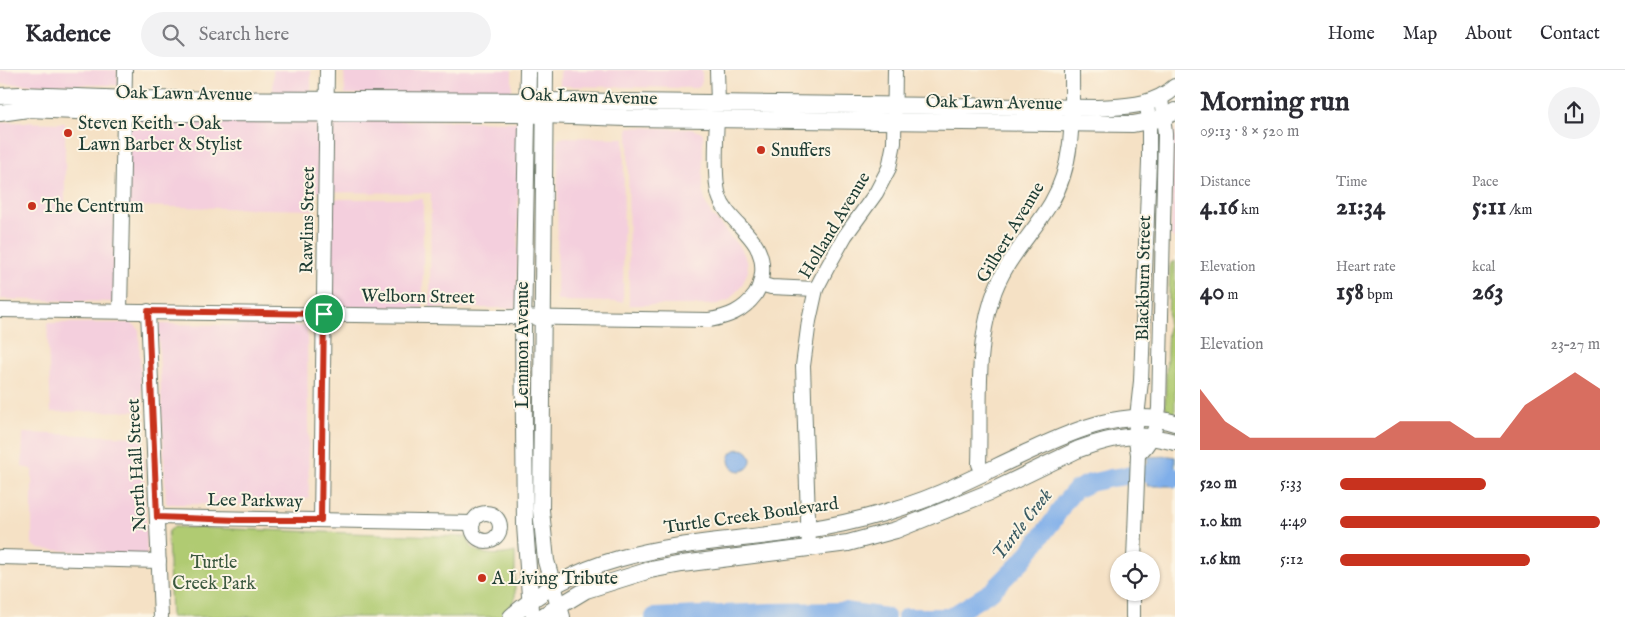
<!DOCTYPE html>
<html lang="en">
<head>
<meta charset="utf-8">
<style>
  :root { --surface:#fff; --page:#f2f2f3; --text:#2b2b33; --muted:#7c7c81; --line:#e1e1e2; --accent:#c8321e }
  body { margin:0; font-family:"IM FELL English",serif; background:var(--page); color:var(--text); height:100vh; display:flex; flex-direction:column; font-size:19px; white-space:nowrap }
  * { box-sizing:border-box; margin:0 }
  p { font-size:16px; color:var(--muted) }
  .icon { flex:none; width:28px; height:28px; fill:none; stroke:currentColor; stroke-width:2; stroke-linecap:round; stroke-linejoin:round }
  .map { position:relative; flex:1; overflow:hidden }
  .panel { display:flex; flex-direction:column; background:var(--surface); width:450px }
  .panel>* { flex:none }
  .controls { position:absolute; left:1110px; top:481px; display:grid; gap:10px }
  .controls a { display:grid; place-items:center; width:50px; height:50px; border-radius:50%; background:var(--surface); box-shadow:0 1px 4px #0004; font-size:25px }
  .pin { position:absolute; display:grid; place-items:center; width:42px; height:42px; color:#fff; margin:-21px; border:2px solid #fff; border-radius:50%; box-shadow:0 1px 5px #0007 }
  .round { display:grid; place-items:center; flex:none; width:52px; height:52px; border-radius:26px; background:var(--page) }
  .overview { display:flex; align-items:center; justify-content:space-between; height:85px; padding:0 25px }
  h1 { font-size:28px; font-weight:700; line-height:38px }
  .metrics { display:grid; grid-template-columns:repeat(3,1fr); gap:8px; height:85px; padding:5px 25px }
  .metrics div { display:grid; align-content:center }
  .metrics b { font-size:25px; font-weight:700 }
  .metrics small { font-size:14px; font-weight:400 }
  .metrics p { font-size:14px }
  .chart { height:140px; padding:10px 25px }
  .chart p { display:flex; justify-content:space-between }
  .chart svg { width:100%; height:90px; margin-top:5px; fill:var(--accent); opacity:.7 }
  ul { padding:0 25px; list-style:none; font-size:16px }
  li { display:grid; grid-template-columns:80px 60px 1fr; align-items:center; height:38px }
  li i { height:12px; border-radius:6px; background:var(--accent) }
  header { display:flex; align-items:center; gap:30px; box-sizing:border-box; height:70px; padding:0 25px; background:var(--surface); border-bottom:1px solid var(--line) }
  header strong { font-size:24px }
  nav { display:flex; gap:28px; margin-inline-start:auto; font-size:18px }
  .search { width:350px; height:45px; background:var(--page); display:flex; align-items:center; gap:12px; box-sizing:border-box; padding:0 18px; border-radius:28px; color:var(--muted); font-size:19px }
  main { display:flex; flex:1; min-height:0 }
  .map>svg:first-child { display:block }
</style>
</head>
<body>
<header>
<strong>Kadence</strong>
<div class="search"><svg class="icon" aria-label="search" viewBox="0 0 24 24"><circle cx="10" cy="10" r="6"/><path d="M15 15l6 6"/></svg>Search here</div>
<nav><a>Home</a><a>Map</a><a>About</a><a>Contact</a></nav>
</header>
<main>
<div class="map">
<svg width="1175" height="547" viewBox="0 0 1175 547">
  <rect width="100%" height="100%" fill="#fcf5e5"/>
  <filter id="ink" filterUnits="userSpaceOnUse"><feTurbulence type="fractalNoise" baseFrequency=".02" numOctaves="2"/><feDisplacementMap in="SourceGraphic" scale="10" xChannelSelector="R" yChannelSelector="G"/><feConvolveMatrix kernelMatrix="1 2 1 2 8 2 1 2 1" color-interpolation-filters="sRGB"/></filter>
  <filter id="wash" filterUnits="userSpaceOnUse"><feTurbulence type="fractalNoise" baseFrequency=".0096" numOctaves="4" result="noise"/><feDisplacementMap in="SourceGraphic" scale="20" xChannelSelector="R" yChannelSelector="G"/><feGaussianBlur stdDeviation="1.12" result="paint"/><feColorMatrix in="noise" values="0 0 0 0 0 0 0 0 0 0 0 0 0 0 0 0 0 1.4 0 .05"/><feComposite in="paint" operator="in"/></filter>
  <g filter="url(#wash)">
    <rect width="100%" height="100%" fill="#f5e1c5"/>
    <g fill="#f4cfdd">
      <path d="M0 0H117L118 15 0 14Z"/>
      <rect x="273" y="0" width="38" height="24"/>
      <path d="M344 0H512V25L345 24Z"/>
      <path d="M560 0H702V11L701 14 697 18 560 16Z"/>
      <path d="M129 47 519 52 517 238H430L431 123 314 122V140L128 136Z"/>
      <path d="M9 52 65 53V140L114 142V232L0 229V53Z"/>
      <path d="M628 57 691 59 703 63V122L706 134 711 144 742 180 747 191 748 201 742 215 729 230 718 234 704 235H629Z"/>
      <path d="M1175 58V169L1171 166 1172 69Z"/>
      <path d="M565 67 624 68 623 232 557 231 558 69Z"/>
      <path d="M329 129H423V238L330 237Z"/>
      <path d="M47 253H131L137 257 139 260 142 341 51 342Z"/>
      <path d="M161 254 306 256 307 259 309 428 286 435 168 434 166 433 158 257Z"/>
      <path d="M23 363 143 367 147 483 145 486 39 479 32 474V399L22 397Z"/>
    </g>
    <g fill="#b0cb72" stroke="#688453">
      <path d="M1175 191V344L1168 341 1165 335 1170 197 1171 193Z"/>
      <path d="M174 457 468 467C469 488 501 486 515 482V528L511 536 499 547H171L168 465 169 461Z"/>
    </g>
    <g fill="#7faee9" stroke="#4f768e">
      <circle cx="740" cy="390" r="11"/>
      <path d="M1170 386 1175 387V418L1173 416H1147L1148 387Z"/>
    </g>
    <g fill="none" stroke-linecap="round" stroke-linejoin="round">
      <g stroke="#7faee9" stroke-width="18">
        <path d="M654 547 770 542 845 541 886 547"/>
        <path d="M906 547H950L992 521 1022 491 1053 451 1064 433 1075 420 1090 413 1111 408 1155 402 1170 405 1175 408"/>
      </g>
    </g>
  </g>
  <g filter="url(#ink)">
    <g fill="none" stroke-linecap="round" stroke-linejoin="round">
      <g stroke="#6a7667" stroke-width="16">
        <g id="minor">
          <path d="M717 0 718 34"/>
          <path d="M760 214 771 217 816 219"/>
          <path d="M0 240 709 250C728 247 743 241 755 225 759 219 761 211 762 204 766 166 728 155 719 126 714 110 716 67 717 49"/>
          <path d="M120 240 125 0"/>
          <path d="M148 241 161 547"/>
          <path d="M1138 384C1152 374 1157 355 1159 338L1165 64 1161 28"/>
          <path d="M983 403 979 394C981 339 975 282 992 229 1003 192 1032 165 1051 133 1075 93 1072 45 1072 0"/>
          <circle cx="486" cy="457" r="14"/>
          <path d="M157 447 473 453"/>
          <path d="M321 450 327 0"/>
          <path d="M809 478 803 296 809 251 816 219 827 198 845 166 876 123 889 98 894 73 895 0"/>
          <path d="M0 487 159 491"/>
          <path d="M1134 490 1138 384 1135 365 1141 311 1149 91V52L1147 34"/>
          <path d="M1133 547V522"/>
        </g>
      </g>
      <g stroke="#6a7667" stroke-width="18">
        <g id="major">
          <path d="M528 0 523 258 525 455 531 540"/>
          <path d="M545 0 541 440 546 491 562 547"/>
          <path d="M0 26 20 25 132 29 544 31 1098 38C1126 36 1153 37 1175 17"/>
          <path d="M0 43 28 39 124 43 515 44 626 48 1133 54 1164 48 1175 41"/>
          <path d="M511 547C594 471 703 476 806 460 854 453 916 436 958 415 982 404 1006 392 1030 381 1075 360 1124 338 1175 353"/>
          <path d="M541 547 586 520 650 500 682 494 848 473 896 460 990 422 1079 379C1115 366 1138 362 1175 372"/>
        </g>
      </g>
      <use href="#minor" stroke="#fff" stroke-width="14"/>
      <use href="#major" stroke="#fff" stroke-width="16"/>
    </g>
  </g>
  <g fill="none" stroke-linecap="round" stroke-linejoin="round" filter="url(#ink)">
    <g stroke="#fff" stroke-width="10">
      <path id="route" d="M148 241 324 244 321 450H238L157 447Z"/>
    </g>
    <use href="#route" stroke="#c8321e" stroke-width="6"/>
  </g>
  <g fill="#c8321e" stroke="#fcf5e5" stroke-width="2">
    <circle cx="68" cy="63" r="5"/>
    <circle cx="761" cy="80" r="5"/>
    <circle cx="32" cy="136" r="5"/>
    <circle cx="482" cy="508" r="5"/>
  </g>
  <g text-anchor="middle" stroke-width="4" stroke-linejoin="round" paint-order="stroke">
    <g font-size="18" fill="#1f3d34" stroke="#fcf5e5">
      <text transform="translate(184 23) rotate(1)" y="6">Oak Lawn Avenue</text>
      <text transform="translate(589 26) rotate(2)" y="6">Oak Lawn Avenue</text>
      <text transform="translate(994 32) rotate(1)" y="6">Oak Lawn Avenue</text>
      <text transform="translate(307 150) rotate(-89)" y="6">Rawlins Street</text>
      <text transform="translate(834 155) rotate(-59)" y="6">Holland Avenue</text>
      <text transform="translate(1010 162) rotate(-59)" y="6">Gilbert Avenue</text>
      <text transform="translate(1143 208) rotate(-89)" y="6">Blackburn Street</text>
      <text transform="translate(418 226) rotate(1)" y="6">Welborn Street</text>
      <text transform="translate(522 275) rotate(-90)" y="6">Lemmon Avenue</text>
      <text transform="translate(136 395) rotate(-93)" y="6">North Hall Street</text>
      <text transform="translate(255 430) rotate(1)" y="6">Lee Parkway</text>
      <text transform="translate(751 445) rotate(-8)" y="6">Turtle Creek Boulevard</text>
    </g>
    <g font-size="18" fill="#1f3d34" stroke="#fcf5e5" text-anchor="start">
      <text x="78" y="59">Steven Keith - Oak<tspan x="78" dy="21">Lawn Barber &amp; Stylist</tspan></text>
      <text x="771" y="86">Snuffers</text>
      <text x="42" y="142">The Centrum</text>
      <text x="492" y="514">A Living Tribute</text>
    </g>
    <g font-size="18" fill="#3c5940" stroke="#fcf5e5">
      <text x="214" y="498">Turtle<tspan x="214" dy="21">Creek Park</tspan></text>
    </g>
    <g font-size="19" font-style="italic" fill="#375961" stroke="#fcf5e5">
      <text transform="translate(1021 454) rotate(-52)" y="7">Turtle Creek</text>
    </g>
  </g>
</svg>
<div class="controls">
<a><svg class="icon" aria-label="locate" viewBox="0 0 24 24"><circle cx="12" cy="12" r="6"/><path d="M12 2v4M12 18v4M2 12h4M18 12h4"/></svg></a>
</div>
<div class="pin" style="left:324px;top:244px;background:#1e9e55"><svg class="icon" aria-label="arrive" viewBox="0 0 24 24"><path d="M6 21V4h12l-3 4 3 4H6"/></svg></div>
</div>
<section class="panel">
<div class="overview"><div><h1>Morning run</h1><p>09:13 · 8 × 520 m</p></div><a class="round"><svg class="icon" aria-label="share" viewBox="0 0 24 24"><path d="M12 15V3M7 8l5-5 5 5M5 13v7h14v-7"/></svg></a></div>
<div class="metrics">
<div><p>Distance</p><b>4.16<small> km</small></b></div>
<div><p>Time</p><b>21:34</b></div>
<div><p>Pace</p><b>5:11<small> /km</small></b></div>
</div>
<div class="metrics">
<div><p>Elevation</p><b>40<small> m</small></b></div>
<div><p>Heart rate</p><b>158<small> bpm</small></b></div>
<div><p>kcal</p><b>263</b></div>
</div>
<div class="chart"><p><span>Elevation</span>23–27 m</p>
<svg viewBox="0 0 160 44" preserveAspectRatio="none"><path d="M0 44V14L10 30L20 38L30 38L40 38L50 38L60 38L70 38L80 30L90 30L100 30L110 38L120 38L130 22L140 14L150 6L160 14V44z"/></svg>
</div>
<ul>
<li><b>520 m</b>5:33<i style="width:56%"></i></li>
<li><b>1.0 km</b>4:49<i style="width:100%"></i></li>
<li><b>1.6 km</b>5:12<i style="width:73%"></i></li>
</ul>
</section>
</main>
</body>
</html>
